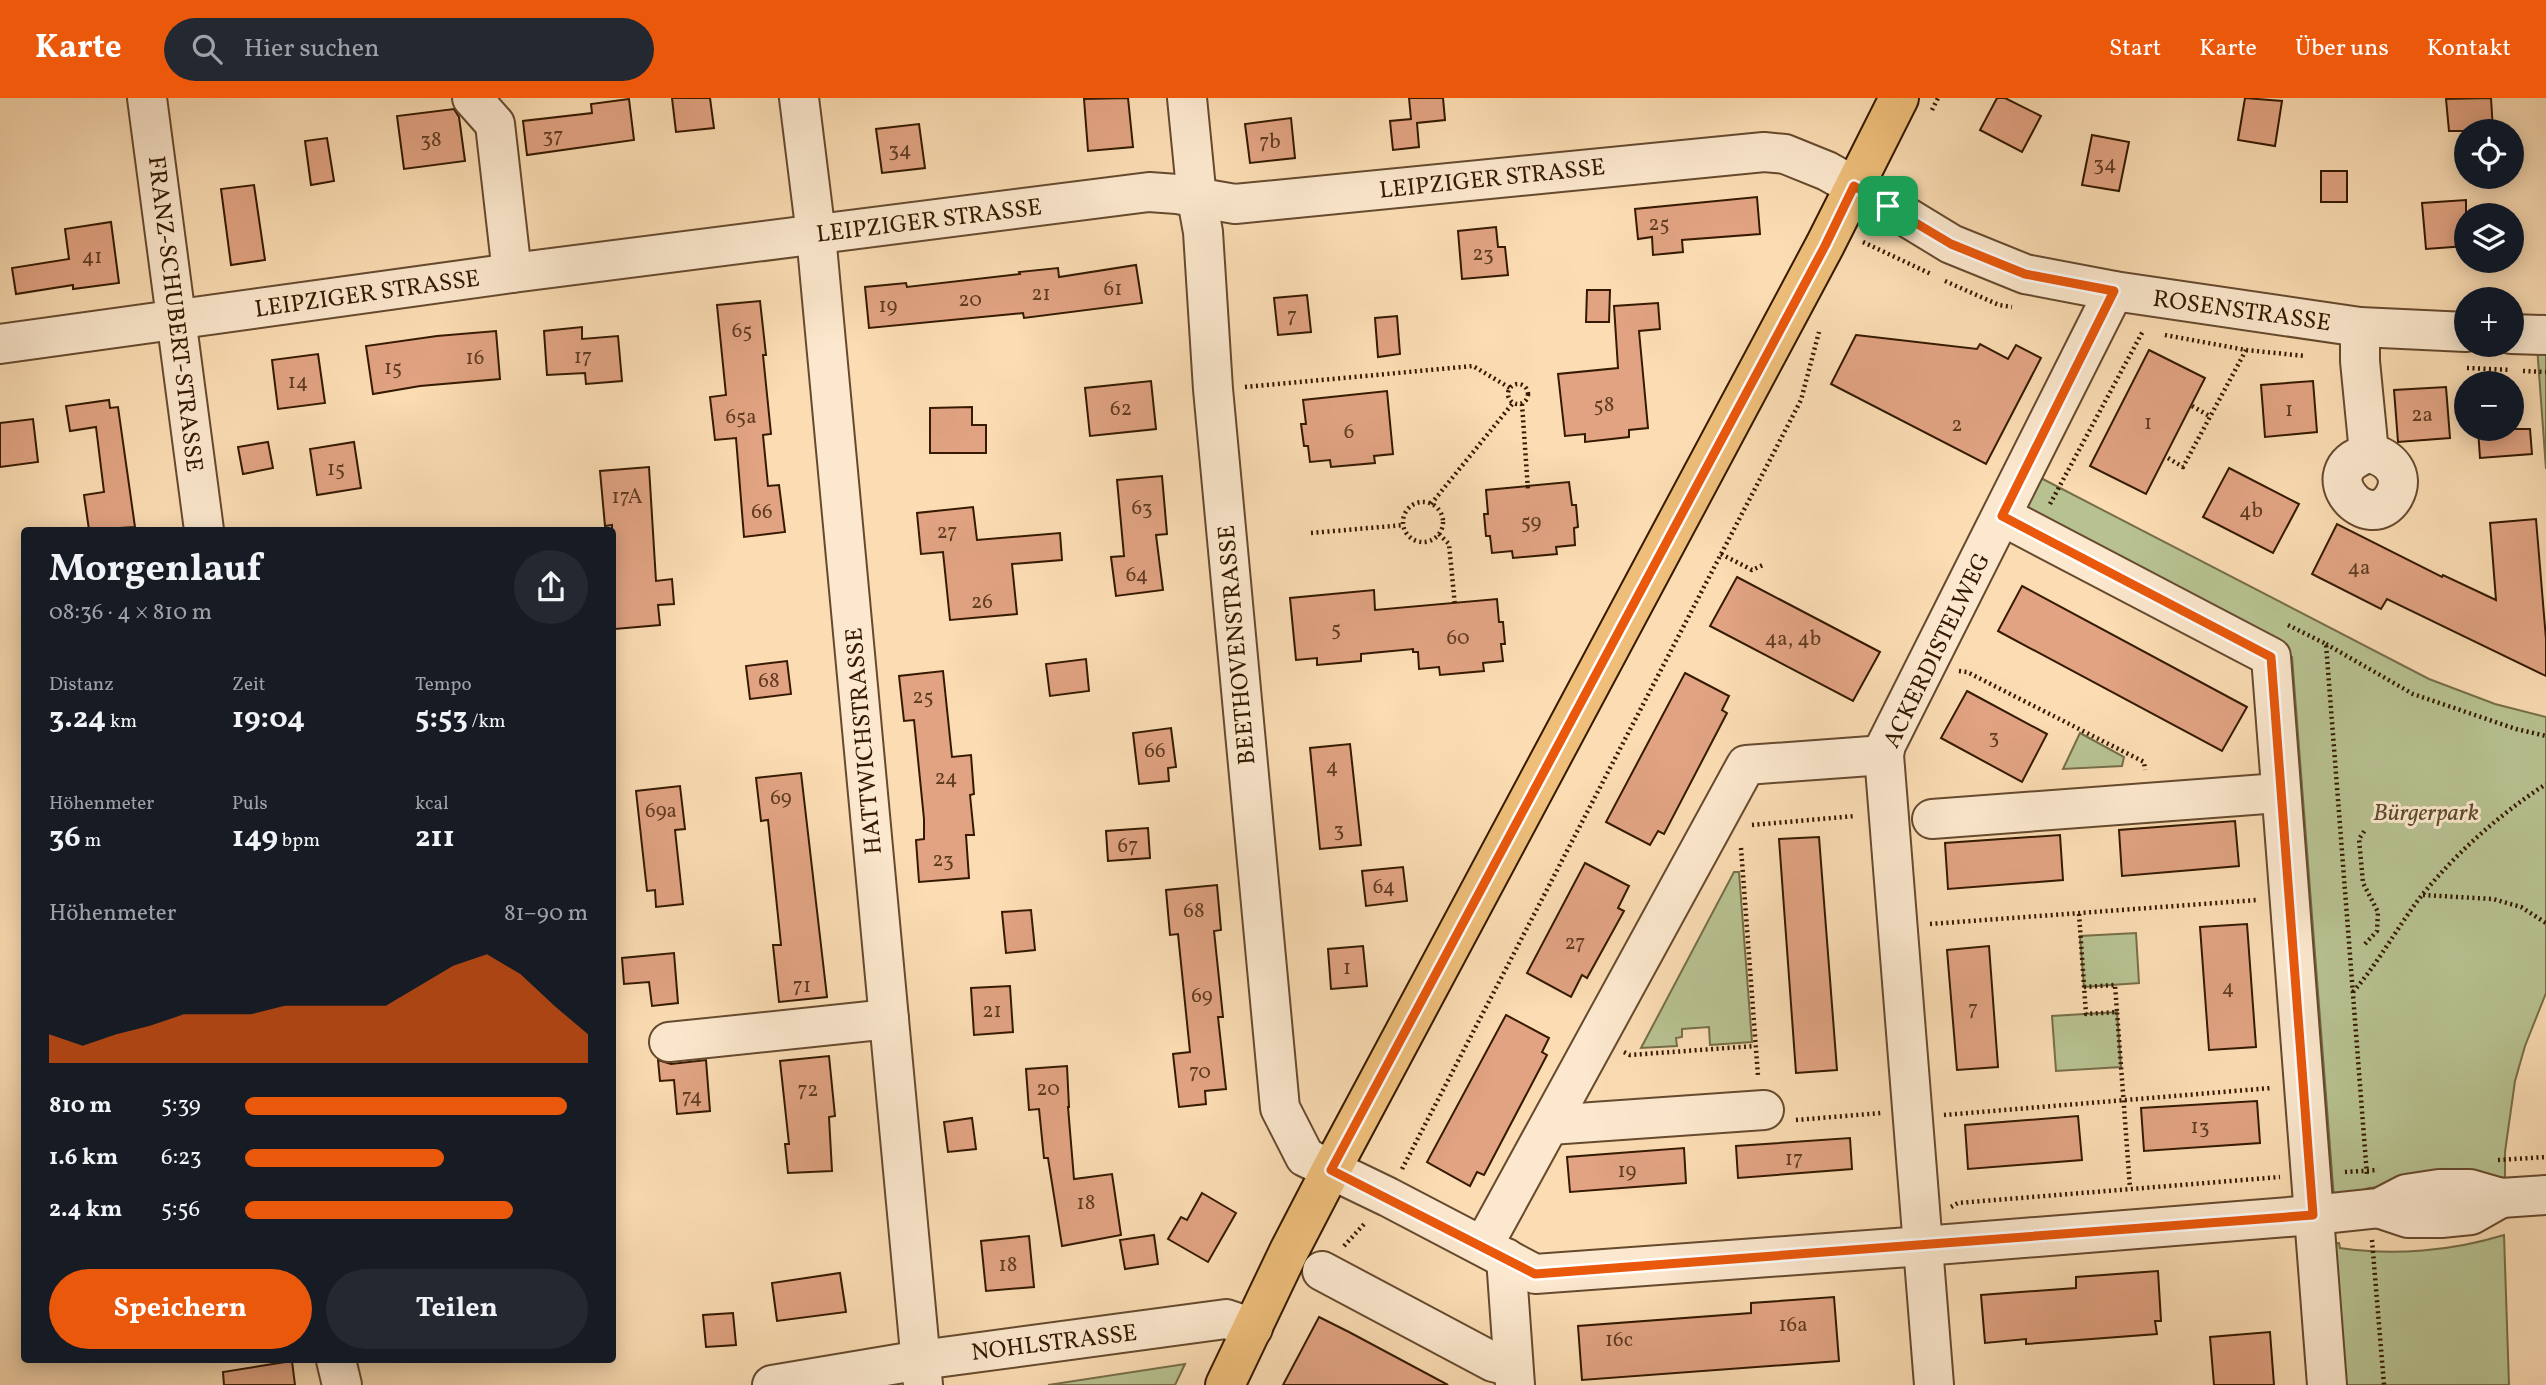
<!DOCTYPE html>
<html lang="de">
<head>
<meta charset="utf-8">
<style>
  :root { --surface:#171b24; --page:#242831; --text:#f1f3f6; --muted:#9ea1a6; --accent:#ea580c }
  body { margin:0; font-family:Vollkorn,serif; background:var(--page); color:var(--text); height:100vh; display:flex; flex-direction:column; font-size:26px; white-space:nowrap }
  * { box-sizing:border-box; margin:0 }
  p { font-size:23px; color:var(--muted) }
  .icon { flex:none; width:38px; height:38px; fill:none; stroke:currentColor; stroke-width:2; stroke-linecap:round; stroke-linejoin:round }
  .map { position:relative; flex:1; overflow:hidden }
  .drawer { position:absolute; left:21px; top:429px; width:595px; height:836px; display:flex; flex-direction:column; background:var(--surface); border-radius:7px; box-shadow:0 4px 18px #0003 }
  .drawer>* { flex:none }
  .buttons { position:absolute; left:2454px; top:21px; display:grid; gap:14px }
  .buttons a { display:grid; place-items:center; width:70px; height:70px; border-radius:50%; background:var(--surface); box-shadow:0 4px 18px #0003; font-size:35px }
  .pin { position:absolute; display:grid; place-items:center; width:60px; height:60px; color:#fff; margin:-30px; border-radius:14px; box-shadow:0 4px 10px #0006 }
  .round { display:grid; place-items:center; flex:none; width:74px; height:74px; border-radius:37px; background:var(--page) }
  .headline { display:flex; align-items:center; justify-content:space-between; height:119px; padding:0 28px }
  h1 { font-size:38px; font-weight:700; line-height:52px }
  .metrics { display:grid; grid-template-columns:repeat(3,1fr); gap:10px; height:119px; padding:7px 28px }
  .metrics div { display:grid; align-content:center }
  .metrics b { font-size:30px; font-weight:700 }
  .metrics small { font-size:19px; font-weight:400 }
  .metrics p { font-size:19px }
  .chart { height:196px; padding:14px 28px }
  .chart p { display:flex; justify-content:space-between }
  .chart svg { width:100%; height:126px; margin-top:7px; fill:var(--accent); opacity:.7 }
  .primary-button { display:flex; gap:14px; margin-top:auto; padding:14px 28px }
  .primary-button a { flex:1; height:80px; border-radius:42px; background:var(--accent); color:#fff; font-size:28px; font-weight:700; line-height:80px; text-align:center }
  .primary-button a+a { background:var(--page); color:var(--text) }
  ul { padding:0 28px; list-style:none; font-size:23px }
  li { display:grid; grid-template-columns:112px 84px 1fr; align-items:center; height:52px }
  li i { height:18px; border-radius:9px; background:var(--accent) }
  header { display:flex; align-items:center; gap:42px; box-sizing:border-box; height:98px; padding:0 35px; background:var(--accent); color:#fff }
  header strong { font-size:33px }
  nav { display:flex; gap:38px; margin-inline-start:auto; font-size:24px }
  .search { width:490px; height:63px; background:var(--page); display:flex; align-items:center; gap:18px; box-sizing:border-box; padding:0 24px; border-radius:38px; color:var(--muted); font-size:26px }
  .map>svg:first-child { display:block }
</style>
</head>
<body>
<header>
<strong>Karte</strong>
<div class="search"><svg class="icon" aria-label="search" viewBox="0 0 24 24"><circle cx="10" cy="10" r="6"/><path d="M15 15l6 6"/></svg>Hier suchen</div>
<nav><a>Start</a><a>Karte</a><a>Über uns</a><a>Kontakt</a></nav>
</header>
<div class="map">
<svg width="2546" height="1287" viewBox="0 0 2546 1287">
  <rect width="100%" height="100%" fill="#fbdcb3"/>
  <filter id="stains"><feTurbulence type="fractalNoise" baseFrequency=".00286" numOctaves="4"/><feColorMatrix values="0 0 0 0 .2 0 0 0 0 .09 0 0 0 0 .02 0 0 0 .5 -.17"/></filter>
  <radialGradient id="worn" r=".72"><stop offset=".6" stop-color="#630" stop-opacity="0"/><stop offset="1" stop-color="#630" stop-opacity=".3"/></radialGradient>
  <g fill="#b8c291" stroke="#766e49" stroke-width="2">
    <path d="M2537 248H2546V371Z"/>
    <path d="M2037 378 2429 581 2495 606 2546 619V895L2525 948 2515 983 2505 1054V1088L2466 1083 2369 1090 2334 1101 2292 559 2017 417Z"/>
    <path d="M2080 635 2124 659 2122 668 2063 671Z"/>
    <path d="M1734 774H1739L1752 944 1710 947 1709 929 1682 931V939L1676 940 1677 948 1641 950Z"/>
    <path d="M2136 835 2139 885 2084 889 2080 838Z"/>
    <path d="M2117 914 2121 969 2056 973 2052 918Z"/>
    <path d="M2504 1137 2509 1287H2337L2326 1146 2339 1145 2340 1150C2394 1158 2452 1153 2504 1137Z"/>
    <path d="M1185 1266 1175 1287H1048Z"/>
  </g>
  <g fill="#e1a382" stroke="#351a01" stroke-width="2">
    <path d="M672 0H710L714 30 676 34Z"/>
    <path d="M1128 0 1133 49 1088 53 1084 1Z"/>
    <path d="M1409 0H1443L1445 22 1417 25 1419 49 1393 52 1390 23 1411 21Z"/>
    <path d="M1997 0H2005L2041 18 2022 54 1980 32Z"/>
    <path d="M2245 0 2282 3 2275 48 2238 42Z"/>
    <path d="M2491 0 2493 33H2449L2446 1Z"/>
    <path d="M629 1 634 42 527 57 523 23 592 15 591 6Z"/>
    <path d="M454 11 459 19 465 63 404 71 397 18Z"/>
    <path d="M1291 20 1295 60 1250 65 1245 26Z"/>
    <path d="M919 26 925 70 882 75 876 31Z"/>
    <path d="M2092 37 2129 44 2119 93 2082 87Z"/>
    <path d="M327 40 334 83 311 87 305 43Z"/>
    <rect x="2321" y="73" width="26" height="31"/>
    <path d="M254 87 265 162 231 167 221 91Z"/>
    <path d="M1757 99 1760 136 1682 142 1683 154 1653 157 1652 139 1638 141 1635 111Z"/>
    <path d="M2466 102V148L2426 151 2422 105Z"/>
    <path d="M111 124 119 185 73 191V187L16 196 12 170 69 161 65 131Z"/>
    <path d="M1496 129 1498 149H1505L1508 177 1462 181 1458 133Z"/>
    <path d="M1136 167 1142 205 1024 220 1023 215 869 230 865 189 906 185 907 189 1020 176 1019 174 1058 170 1059 179Z"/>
    <path d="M1587 192H1610L1609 224H1586Z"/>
    <path d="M1307 197 1311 234 1278 237 1274 200Z"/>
    <path d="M760 203 766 257H763L771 336 763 337 768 388 779 387 785 434 744 439 736 340 715 342 710 299 726 297 717 207Z"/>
    <path d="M1658 205 1660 231 1639 233 1648 330 1629 332V339L1585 344V336L1565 338 1558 276 1618 270 1614 208Z"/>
    <path d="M1397 218 1400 256 1378 259 1375 220Z"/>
    <path d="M582 229V241L618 238 622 283 586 286 585 275 547 277 544 233Z"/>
    <path d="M496 233 500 281 420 288 373 296 366 248 437 238Z"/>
    <path d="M1856 237 1977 251 1980 246 2008 261 2016 247 2041 260 1986 366 1831 286Z"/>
    <path d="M2149 252 2205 280 2146 396 2090 368Z"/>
    <path d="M318 256 325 305 278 311 272 262Z"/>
    <path d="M1151 283 1156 331 1090 338 1085 290Z"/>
    <path d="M2313 283 2317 334 2265 339 2261 287Z"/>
    <path d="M2446 289 2450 340 2398 344 2394 292Z"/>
    <path d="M1387 293 1393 356 1374 358 1375 365 1331 369 1330 362 1310 364 1308 348H1304L1301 326H1306L1303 302Z"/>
    <path d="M109 302 110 310 118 309 135 429 89 432 84 397 104 394 96 329 70 333 66 308Z"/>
    <path d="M972 309V327H986V355H930V310Z"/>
    <path d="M33 321 38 364 0 369V325Z"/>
    <path d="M2478 331H2530L2532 356 2480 360Z"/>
    <path d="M268 344 273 370 243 376 238 349Z"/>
    <path d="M354 344 361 390 317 397 310 351Z"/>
    <path d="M649 369 656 483 672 481 674 506 658 507 660 527 615 531 612 501V427L605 428 600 373Z"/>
    <path d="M2229 370 2299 406 2273 455 2203 419Z"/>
    <path d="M1162 378 1167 436 1156 437 1163 492 1116 498 1111 459 1124 458 1117 382Z"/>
    <path d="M1569 384 1572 407H1576L1578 429 1574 430 1575 447 1556 449 1557 456 1513 460 1512 453 1492 455 1490 438H1486L1484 416H1488L1486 392Z"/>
    <path d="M973 409 977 442 1060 435 1062 462 1012 466 1017 516 950 522 943 454 921 456 917 415Z"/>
    <path d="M2536 421 2546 541V578L2387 501 2381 511 2312 476 2337 426 2442 479 2443 477 2496 502 2490 425Z"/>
    <path d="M1737 479 1880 554 1853 603 1710 528Z"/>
    <path d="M2022 488 2247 609 2222 653 1998 533Z"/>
    <path d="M1374 492 1375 512 1497 501 1499 524H1503L1505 546H1501L1503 563 1483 565 1484 573 1440 577 1439 569 1419 571 1418 554H1413V551L1361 556V563L1317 567V560L1296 562 1290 500Z"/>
    <path d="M1086 561 1089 593 1050 598 1046 566Z"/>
    <path d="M787 563 791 596 750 601 746 568Z"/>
    <path d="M943 573 952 659 971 657 974 696 970 697 974 737H966L969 780 919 784 916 742 924 741V721L914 622 904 623 899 578Z"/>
    <path d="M1685 575 1729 598 1722 612 1727 615 1664 736 1658 733 1650 747 1606 724Z"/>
    <path d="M1967 593 2047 636 2022 684 1941 640Z"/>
    <path d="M1171 630 1176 669 1168 670 1169 683 1139 686 1133 635Z"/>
    <path d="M1350 646 1361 747 1320 751 1310 650Z"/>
    <path d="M801 675 827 899 779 904 773 847H781L768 722 761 723 756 680Z"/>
    <path d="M680 688 685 731 675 732 683 806 656 809 655 792 647 793 636 693Z"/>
    <path d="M2235 723 2239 768 2122 778 2119 732Z"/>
    <path d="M1148 730 1150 760 1108 763 1106 733Z"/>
    <path d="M2060 737 2063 782 1948 791 1945 745Z"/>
    <path d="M1819 739 1837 972 1796 975 1779 741Z"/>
    <path d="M1585 765 1629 788 1618 810 1624 813 1587 880 1582 877 1571 899 1527 875Z"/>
    <path d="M1403 769 1407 803 1366 808 1362 773Z"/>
    <path d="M1217 787 1221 832 1214 833 1223 919H1218L1226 991 1205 993 1206 1006 1179 1009 1173 956 1190 954 1178 836 1170 837 1166 792Z"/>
    <path d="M1031 812 1035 852 1006 855 1002 814Z"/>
    <path d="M2247 826 2256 949 2209 952 2200 829Z"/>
    <path d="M1363 848 1367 888 1331 891 1328 851Z"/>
    <path d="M1989 848 1998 969 1957 972 1947 852Z"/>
    <path d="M674 855 678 905 652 908 649 884 624 886 622 860Z"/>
    <path d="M1010 888 1013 934 974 937 971 890Z"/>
    <path d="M1506 917 1549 940 1542 954 1547 957 1484 1077 1477 1074 1470 1088 1427 1064Z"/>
    <path d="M829 958 835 1018 829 1019 832 1073 788 1075 785 1046H789L780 963Z"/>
    <path d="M658 962 671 966 706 962 710 1013 677 1016 674 982 660 983Z"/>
    <path d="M1067 968 1069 1009H1068L1074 1081 1112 1076 1121 1137 1062 1148 1048 1060H1044L1039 1011 1029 1012 1026 971Z"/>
    <path d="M2257 1003 2260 1045 2144 1053 2141 1010Z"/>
    <path d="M2078 1018 2082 1062 1968 1071 1965 1027Z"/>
    <path d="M972 1020 976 1051 948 1054 944 1024Z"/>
    <path d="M1850 1040 1852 1071 1738 1080 1736 1048Z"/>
    <path d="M1684 1050 1686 1085 1570 1094 1567 1059Z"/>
    <path d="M1202 1095 1236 1115 1208 1164 1168 1141 1181 1119 1187 1122Z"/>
    <path d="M1154 1137 1158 1166 1125 1171 1120 1142Z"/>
    <path d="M1029 1138 1034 1189 986 1193 981 1143Z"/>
    <path d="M2158 1173 2161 1223H2155L2157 1236 2026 1246V1241L1985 1245 1981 1197 2076 1190V1179Z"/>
    <path d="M840 1175 846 1214 777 1223 772 1185Z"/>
    <path d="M1834 1199 1839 1263 1582 1282 1578 1228 1751 1215V1205Z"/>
    <path d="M733 1215 736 1247 706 1249 703 1217Z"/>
    <path d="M1319 1219 1349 1234 1448 1287H1283Z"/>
    <path d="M2270 1234 2274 1287H2214L2210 1239Z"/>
    <path d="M292 1263 295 1287H224L223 1274Z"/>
  </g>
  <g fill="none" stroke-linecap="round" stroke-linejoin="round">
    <g stroke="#664a2e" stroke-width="42">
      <g id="minor">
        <path d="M147 0 204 432"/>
        <path d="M472 0 495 26 512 175"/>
        <path d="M799 0 816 137 923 1287"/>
        <path d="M1187 0 1197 101 1203 134 1213 291 1280 1010 1305 1059 1388 1099 1535 1176 1923 1148 2313 1117 2379 1110 2406 1096 2439 1091H2470L2501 1100 2546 1097"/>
        <path d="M2360 229V263L2369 355C2307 373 2370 441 2394 398 2406 376 2389 359 2369 355"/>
        <path d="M2511 236 2546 237"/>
        <path d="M0 246 512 175 1149 94 1177 96 1235 106 1764 54 1785 56 1827 73 1882 104 1951 146 2025 176 2114 193 2360 229 2466 234"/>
        <path d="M2002 418 2271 559 2327 1287"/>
        <path d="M1932 721 2279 695"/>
        <path d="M669 944 889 921"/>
        <path d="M1550 1027 1764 1012"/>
        <path d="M2381 1111 2408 1120H2441L2471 1117 2501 1100"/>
        <path d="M1483 1148 1746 667 1884 657"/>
        <path d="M1506 1160 1515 1287"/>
        <path d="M1322 1173 1493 1264 1513 1269"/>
        <path d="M336 1262 342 1287"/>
        <path d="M772 1287 921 1262 1226 1221 1253 1230"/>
        <path d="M1934 1287 1884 657 1886 647 2114 193"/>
      </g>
    </g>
    <g stroke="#351a01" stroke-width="42">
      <path id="major" d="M1225 1287 1289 1153 1331 1072 1825 147 1899 0"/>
    </g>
    <g stroke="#351a01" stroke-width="4.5" stroke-dasharray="2 3.5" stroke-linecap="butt">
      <path d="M1932 12 1938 0"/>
      <path d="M1863 144 1931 176"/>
      <path d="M1945 183 1999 207 2012 209"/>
      <path d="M2165 237 2246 252 2305 258"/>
      <path d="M2467 270 2511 272"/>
      <path d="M2523 273 2546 274"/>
      <circle cx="1518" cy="296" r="10"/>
      <path d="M1245 289 1473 268 1510 290"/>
      <path d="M1522 306 1528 392"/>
      <path d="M2192 308 2211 319"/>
      <path d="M2168 360 2183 369 2246 252"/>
      <circle cx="1423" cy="424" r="20"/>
      <path d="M1431 406 1513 305"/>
      <path d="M2050 406 2143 233"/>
      <path d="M1311 435 1404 427"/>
      <path d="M1439 436 1449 446 1455 508"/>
      <path d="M1721 456 1752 472 1763 467"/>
      <path d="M2288 527 2326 546 2367 1078"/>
      <path d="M2326 546 2413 596 2516 631 2546 638"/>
      <path d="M1959 573 1967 574 2144 664 2145 672"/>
      <path d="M1752 727 1855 718"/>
      <path d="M1741 750 1758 978"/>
      <path d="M2423 797 2493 801 2521 809 2546 825"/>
      <path d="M2079 816 2086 916 2117 914 2130 1090"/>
      <path d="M1930 826 2257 802"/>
      <path d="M2365 846 2377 833 2378 814 2363 785 2359 741 2365 732"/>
      <path d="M2084 889 2115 887 2117 914"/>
      <path d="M2353 894C2379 864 2398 828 2422 797 2458 753 2499 717 2546 686"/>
      <path d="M1624 954 1630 957 1755 948"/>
      <path d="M1944 1017 2271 990"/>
      <path d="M1796 1022 1881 1015"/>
      <path d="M2498 1062 2546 1059"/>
      <path d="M1402 1071 1801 302 1819 234"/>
      <path d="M2345 1074 2378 1072"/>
      <path d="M1951 1109 1958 1105 2280 1079"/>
      <path d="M2372 1142 2384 1287"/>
      <path d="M1344 1148 1366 1124"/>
    </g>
    <use href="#minor" stroke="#fce8ce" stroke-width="38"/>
    <use href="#major" stroke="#eebe7a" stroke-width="38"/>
  </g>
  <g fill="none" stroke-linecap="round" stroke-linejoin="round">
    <g stroke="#fff" stroke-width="14">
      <path id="route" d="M1854 88 1951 146 2025 176 2114 193 2002 418 2271 559 2313 1117 1535 1176 1331 1072 1825 148Z"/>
    </g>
    <use href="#route" stroke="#ea580c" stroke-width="9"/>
  </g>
  <g text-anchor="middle" stroke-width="6" stroke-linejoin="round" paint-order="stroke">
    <g font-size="21" fill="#603c21">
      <text x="553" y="44">37</text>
      <text x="431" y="48">38</text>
      <text x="1270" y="50">7b</text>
      <text x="900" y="58">34</text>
      <text x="2105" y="72">34</text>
      <text x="1659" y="132">25</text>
      <text x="1483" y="162">23</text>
      <text x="92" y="165">41</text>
      <text x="1113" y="197">61</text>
      <text x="1041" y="202">21</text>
      <text x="970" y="208">20</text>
      <text x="888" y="214">19</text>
      <text x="1292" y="224">7</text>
      <text x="742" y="239">65</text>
      <text x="583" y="265">17</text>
      <text x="475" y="266">16</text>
      <text x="393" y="276">15</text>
      <text x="298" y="290">14</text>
      <text x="1604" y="313">58</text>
      <text x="1121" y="317">62</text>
      <text x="2289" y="318">1</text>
      <text x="2422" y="323">2a</text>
      <text x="741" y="325">65a</text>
      <text x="2148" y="331">1</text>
      <text x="1957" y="333">2</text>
      <text x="1349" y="340">6</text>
      <text x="336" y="377">15</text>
      <text x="627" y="405">17A</text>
      <text x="1142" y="416">63</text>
      <text x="2251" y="419">4b</text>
      <text x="762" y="420">66</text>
      <text x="1531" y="430">59</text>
      <text x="947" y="440">27</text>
      <text x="2359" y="476">4a</text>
      <text x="1137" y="483">64</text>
      <text x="982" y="510">26</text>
      <text x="1336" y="537">5</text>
      <text x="1458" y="546">60</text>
      <text x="1793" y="547">4a, 4b</text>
      <text x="769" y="589">68</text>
      <text x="923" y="605">25</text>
      <text x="1994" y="645">3</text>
      <text x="1155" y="659">66</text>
      <text x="1332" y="675">4</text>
      <text x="946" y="686">24</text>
      <text x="781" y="706">69</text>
      <text x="661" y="719">69a</text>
      <text x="1339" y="738">3</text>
      <text x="1128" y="754">67</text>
      <text x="943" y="768">23</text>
      <text x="1384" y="795">64</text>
      <text x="1194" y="819">68</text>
      <text x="1575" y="851">27</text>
      <text x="1347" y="876">1</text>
      <text x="802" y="894">71</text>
      <text x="2228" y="896">4</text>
      <text x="1202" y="904">69</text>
      <text x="1973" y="917">7</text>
      <text x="992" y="919">21</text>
      <text x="1200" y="980">70</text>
      <text x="1048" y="997">20</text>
      <text x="808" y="998">72</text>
      <text x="692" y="1005">74</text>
      <text x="2200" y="1035">13</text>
      <text x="1794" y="1067">17</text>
      <text x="1627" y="1079">19</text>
      <text x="1086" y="1111">18</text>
      <text x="1008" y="1173">18</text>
      <text x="1793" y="1233">16a</text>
      <text x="1619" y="1248">16c</text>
    </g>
    <g font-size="24" fill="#351a01" stroke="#fce8ce">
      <text transform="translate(1492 80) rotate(-6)" y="8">LEIPZIGER STRASSE</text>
      <text transform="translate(929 122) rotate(-7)" y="8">LEIPZIGER STRASSE</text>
      <text transform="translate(367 195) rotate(-8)" y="8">LEIPZIGER STRASSE</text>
      <text transform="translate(2242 212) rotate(8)" y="8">ROSENSTRASSE</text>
      <text transform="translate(176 216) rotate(83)" y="8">FRANZ-SCHUBERT-STRASSE</text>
      <text transform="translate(1236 547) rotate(-95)" y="8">BEETHOVENSTRASSE</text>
      <text transform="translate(1936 552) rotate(-64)" y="8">ACKERDISTELWEG</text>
      <text transform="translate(863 643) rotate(-95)" y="8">HATTWICHSTRASSE</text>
      <text transform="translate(1054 1244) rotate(-7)" y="8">NOHLSTRASSE</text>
    </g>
    <g font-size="24" font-style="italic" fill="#5c4c2c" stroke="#fce8ce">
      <text x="2426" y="722">Bürgerpark</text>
    </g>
  </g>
  <rect width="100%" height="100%" filter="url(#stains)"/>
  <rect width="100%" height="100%" fill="url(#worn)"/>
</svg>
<div class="buttons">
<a><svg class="icon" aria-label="locate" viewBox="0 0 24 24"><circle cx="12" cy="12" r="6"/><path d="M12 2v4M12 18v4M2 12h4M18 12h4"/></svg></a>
<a><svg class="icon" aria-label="layers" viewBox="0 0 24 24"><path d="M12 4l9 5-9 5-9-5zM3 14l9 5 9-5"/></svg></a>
<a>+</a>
<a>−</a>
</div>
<div class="pin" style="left:1888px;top:108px;background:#1e9e55"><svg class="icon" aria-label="arrive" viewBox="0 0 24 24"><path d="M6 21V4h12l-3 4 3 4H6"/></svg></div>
<section class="drawer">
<div class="headline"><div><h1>Morgenlauf</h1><p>08:36 · 4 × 810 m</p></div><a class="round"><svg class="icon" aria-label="share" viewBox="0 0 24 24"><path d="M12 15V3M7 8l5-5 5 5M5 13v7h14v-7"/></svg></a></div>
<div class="metrics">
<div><p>Distanz</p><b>3.24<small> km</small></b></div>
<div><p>Zeit</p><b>19:04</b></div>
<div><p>Tempo</p><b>5:53<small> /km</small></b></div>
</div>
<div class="metrics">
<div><p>Höhenmeter</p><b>36<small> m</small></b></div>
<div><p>Puls</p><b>149<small> bpm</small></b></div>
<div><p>kcal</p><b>211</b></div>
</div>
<div class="chart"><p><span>Höhenmeter</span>81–90 m</p>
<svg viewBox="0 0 160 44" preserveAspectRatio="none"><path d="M0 44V34L10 38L20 34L30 31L40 27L50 27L60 27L70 24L80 24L90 24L100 24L110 17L120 10L130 6L140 13L150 24L160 34V44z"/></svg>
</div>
<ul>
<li><b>810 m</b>5:39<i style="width:94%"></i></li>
<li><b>1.6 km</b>6:23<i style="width:58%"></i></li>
<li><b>2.4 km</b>5:56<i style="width:78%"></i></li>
</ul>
<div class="primary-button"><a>Speichern</a><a>Teilen</a></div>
</section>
</div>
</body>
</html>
